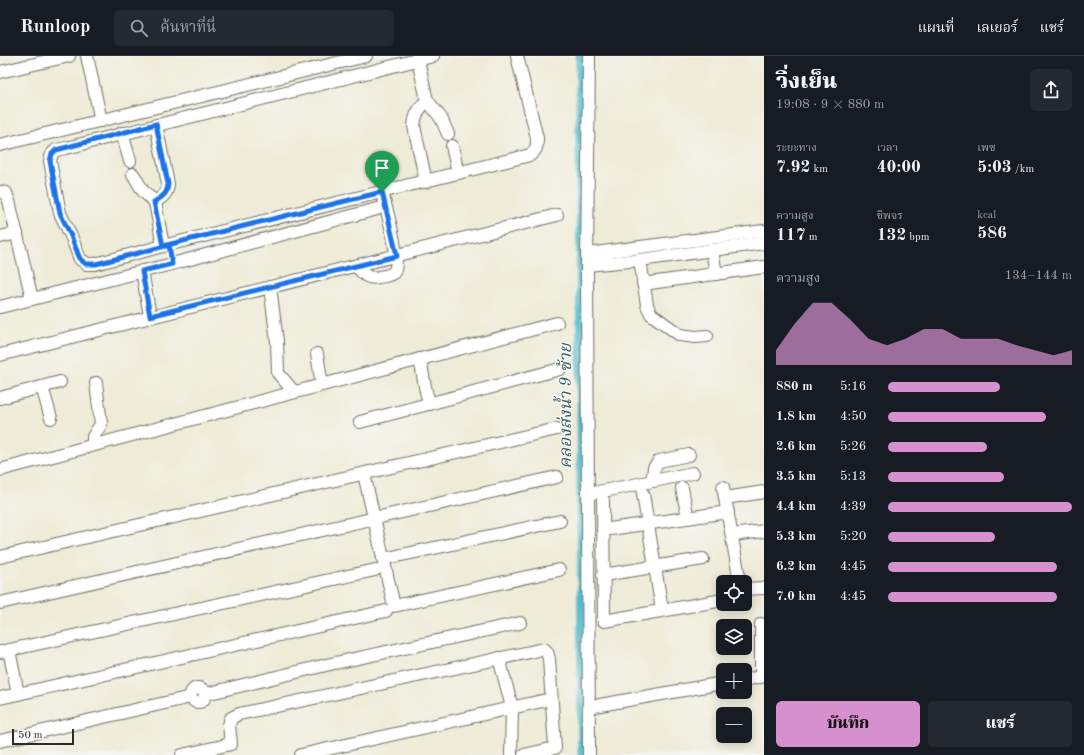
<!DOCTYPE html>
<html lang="th">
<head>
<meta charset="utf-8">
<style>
  :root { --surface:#171b24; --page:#242831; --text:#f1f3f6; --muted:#9ea1a6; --line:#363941; --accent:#d690ce }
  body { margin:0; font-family:"Old Standard TT","Noto Serif Thai",serif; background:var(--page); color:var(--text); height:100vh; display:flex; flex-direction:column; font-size:15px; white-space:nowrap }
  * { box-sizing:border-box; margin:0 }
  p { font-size:13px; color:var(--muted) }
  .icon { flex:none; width:22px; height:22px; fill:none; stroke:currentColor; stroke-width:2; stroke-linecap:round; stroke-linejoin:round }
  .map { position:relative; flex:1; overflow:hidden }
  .drawer { display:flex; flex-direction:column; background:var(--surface); width:320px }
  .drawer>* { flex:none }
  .controls { position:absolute; left:716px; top:519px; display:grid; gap:8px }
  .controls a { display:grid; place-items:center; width:36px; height:36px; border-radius:6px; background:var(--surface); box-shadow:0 2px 10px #0003; font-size:20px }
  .scale { position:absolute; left:12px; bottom:10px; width:62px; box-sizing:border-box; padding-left:4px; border:2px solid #2b2b2b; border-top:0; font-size:11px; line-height:14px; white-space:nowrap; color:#2b2b2b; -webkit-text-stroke:3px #f6f6f2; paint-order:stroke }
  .pin { position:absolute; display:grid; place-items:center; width:34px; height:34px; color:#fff; margin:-41px -17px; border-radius:50% 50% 50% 0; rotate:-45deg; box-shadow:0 0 4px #0007 }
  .pin .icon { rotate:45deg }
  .round { display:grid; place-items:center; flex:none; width:42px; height:42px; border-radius:6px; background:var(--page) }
  .summary { display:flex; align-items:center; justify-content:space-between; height:68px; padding:0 12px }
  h1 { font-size:22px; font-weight:800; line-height:30px }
  .metrics { display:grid; grid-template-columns:repeat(3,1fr); gap:6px; height:68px; padding:4px 12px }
  .metrics div { display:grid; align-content:center }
  .metrics b { font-size:17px; font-weight:800 }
  .metrics small { font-size:11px; font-weight:400 }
  .metrics p { font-size:11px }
  .chart { height:112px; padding:8px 12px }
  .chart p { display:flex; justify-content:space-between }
  .chart svg { width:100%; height:72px; margin-top:4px; fill:var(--accent); opacity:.7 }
  .button { display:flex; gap:8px; margin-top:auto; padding:8px 12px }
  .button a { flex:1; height:46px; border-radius:6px; background:var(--accent); color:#111; font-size:16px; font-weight:800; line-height:46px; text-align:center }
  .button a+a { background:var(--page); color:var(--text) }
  ul { padding:0 12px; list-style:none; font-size:13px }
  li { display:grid; grid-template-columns:64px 48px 1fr; align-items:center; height:30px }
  li i { height:10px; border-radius:5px; background:var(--accent) }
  header { display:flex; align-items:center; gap:24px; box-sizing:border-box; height:56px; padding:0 20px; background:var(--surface); border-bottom:1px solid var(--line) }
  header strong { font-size:19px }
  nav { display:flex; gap:22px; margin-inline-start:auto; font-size:14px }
  .search { width:280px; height:36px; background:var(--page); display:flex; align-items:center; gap:10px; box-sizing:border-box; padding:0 14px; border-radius:6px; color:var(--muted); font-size:15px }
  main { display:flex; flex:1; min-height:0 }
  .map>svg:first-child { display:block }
</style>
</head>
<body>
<header>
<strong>Runloop</strong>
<div class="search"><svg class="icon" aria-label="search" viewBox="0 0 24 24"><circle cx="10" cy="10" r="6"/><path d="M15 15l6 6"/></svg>ค้นหาที่นี่</div>
<nav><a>แผนที่</a><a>เลเยอร์</a><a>แชร์</a></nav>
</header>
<main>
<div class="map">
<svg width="764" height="699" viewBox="0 0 764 699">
  <rect width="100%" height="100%" fill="#f6f6f2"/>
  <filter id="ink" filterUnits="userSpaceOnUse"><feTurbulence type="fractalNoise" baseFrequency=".025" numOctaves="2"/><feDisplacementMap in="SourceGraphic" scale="8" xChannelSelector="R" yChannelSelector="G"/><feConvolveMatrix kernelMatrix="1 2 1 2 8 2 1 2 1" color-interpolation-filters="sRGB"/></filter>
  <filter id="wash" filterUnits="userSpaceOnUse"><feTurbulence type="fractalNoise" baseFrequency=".012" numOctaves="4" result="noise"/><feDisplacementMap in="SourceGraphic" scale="16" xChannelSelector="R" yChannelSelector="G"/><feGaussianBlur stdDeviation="0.9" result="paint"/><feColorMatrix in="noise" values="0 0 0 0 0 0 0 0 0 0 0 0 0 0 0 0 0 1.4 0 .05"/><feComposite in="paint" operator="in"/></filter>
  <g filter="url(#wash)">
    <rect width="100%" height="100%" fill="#eeebd6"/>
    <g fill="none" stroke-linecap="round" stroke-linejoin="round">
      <path stroke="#53bdcf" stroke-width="9" d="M580 0 582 699"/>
    </g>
  </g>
  <g filter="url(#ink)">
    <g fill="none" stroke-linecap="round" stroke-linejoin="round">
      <g stroke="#6f6e67" stroke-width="14">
        <g id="minor">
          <path d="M87 0 101 65"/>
          <path d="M417 0 427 44 441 62 448 78"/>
          <path d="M589 0 587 209 589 699"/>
          <path d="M0 16 69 0"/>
          <path d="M122 77 130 105"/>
          <path d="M0 89 366 0"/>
          <path d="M452 90 458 117"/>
          <path d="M133 118 143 135 155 146 163 190 530 99C537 94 537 90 537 82L517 0"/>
          <path d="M426 126 414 70C415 58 419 53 427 44"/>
          <path d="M0 136 6 137 9 145 32 243"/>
          <path d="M155 146C163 140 167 139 168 128L156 69"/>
          <path d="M0 181 17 177"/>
          <path d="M163 190 95 208H87L80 203 71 180 60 157 50 105 52 98 56 94 66 92 433 0"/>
          <path d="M712 194 716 218"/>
          <path d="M587 198 764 175"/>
          <path d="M640 204 647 249 651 258 680 279 696 281 707 280"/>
          <path d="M587 209 640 204 764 187"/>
          <path d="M356 210C363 218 368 224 379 221 384 220 390 220 394 216 402 206 386 151 382 137"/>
          <path d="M142 215 150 260"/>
          <path d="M643 228 764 211"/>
          <path d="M270 231 277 285 278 317 294 336"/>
          <path d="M0 251 172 208 377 153"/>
          <path d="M317 298 322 329"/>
          <path d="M0 299 557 159"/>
          <path d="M420 303 426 336 430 348"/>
          <path d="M42 331 51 362"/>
          <path d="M0 342 60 326"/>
          <path d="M360 366 560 313"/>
          <path d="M93 389V381L101 368 96 327"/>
          <path d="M0 414 557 267"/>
          <path d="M364 418 394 550 559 514"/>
          <path d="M652 425 654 412 659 405 689 399"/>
          <path d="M723 431 740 526"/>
          <path d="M682 432 688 462"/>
          <path d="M588 438 693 417"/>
          <path d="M643 438 662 554"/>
          <path d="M725 442 764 436"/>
          <path d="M603 444 604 565 723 544"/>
          <path d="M603 474 728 456"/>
          <path d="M732 479 764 475"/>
          <path d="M0 501 557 373"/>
          <path d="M383 503 560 465"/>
          <path d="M603 519 703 503"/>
          <path d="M745 533 764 532"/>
          <path d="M0 547 557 421"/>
          <path d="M761 568V621"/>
          <path d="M9 594 18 638"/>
          <path d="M0 596 375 514"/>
          <path d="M499 602 512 651 511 699"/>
          <path d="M745 624 764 620"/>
          <circle cx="198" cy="639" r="7"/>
          <path d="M206 638 326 609 520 567"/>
          <path d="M0 642 386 555"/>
          <path d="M589 651 723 627"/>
          <path d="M0 685 191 641"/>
          <path d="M182 699 231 688 229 669 231 662 239 658 544 593 547 596 549 603 555 692 524 699"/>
          <path d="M301 699 551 643"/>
        </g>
      </g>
      <use href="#minor" stroke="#fff" stroke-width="12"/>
    </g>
  </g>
  <g fill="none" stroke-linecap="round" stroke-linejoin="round" filter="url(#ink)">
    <g stroke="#fff" stroke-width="8">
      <path id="route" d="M382 136 163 190 154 146C163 140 167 139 168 128L156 68 56 94 52 98 50 105 60 157 71 180 80 203 86 208H96L169 189 172 208 142 215 150 260 397 200 382 136"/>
    </g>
    <use href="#route" stroke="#1a73e8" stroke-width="5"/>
  </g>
  <g text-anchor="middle" stroke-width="3" stroke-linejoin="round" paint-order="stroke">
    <g font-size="17" font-style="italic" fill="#395e64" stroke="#f6f6f2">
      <text transform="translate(565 350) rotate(-90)" y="6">คลองส่งน้ำ 9 ซ้าย</text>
    </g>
  </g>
</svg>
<div class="controls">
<a><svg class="icon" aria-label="locate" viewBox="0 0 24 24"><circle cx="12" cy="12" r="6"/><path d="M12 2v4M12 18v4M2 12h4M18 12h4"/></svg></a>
<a><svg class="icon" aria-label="layers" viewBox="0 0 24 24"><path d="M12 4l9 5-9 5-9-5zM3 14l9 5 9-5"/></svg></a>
<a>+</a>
<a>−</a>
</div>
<div class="scale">50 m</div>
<div class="pin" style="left:382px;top:136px;background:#1e9e55"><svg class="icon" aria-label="arrive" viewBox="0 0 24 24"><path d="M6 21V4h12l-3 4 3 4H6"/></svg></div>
</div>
<section class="drawer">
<div class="summary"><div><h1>วิ่งเย็น</h1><p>19:08 · 9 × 880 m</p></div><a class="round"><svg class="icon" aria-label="share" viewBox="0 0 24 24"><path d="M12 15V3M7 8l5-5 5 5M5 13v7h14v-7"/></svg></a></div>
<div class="metrics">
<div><p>ระยะทาง</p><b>7.92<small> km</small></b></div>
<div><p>เวลา</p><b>40:00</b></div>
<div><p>เพซ</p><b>5:03<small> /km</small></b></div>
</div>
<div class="metrics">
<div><p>ความสูง</p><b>117<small> m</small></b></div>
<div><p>ชีพจร</p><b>132<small> bpm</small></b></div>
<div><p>kcal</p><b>586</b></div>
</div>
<div class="chart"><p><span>ความสูง</span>134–144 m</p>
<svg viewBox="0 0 160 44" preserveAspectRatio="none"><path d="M0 44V35L10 19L20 6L30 6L40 16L50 28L60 32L70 28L80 22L90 22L100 28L110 28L120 28L130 32L140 35L150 38L160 35V44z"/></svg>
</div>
<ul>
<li><b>880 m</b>5:16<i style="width:61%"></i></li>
<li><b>1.8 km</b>4:50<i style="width:86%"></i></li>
<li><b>2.6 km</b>5:26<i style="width:54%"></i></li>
<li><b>3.5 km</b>5:13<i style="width:63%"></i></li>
<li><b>4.4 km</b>4:39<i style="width:100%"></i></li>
<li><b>5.3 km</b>5:20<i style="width:58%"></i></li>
<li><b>6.2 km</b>4:45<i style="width:92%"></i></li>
<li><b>7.0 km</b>4:45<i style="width:92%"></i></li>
</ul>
<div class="button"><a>บันทึก</a><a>แชร์</a></div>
</section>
</main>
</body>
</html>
